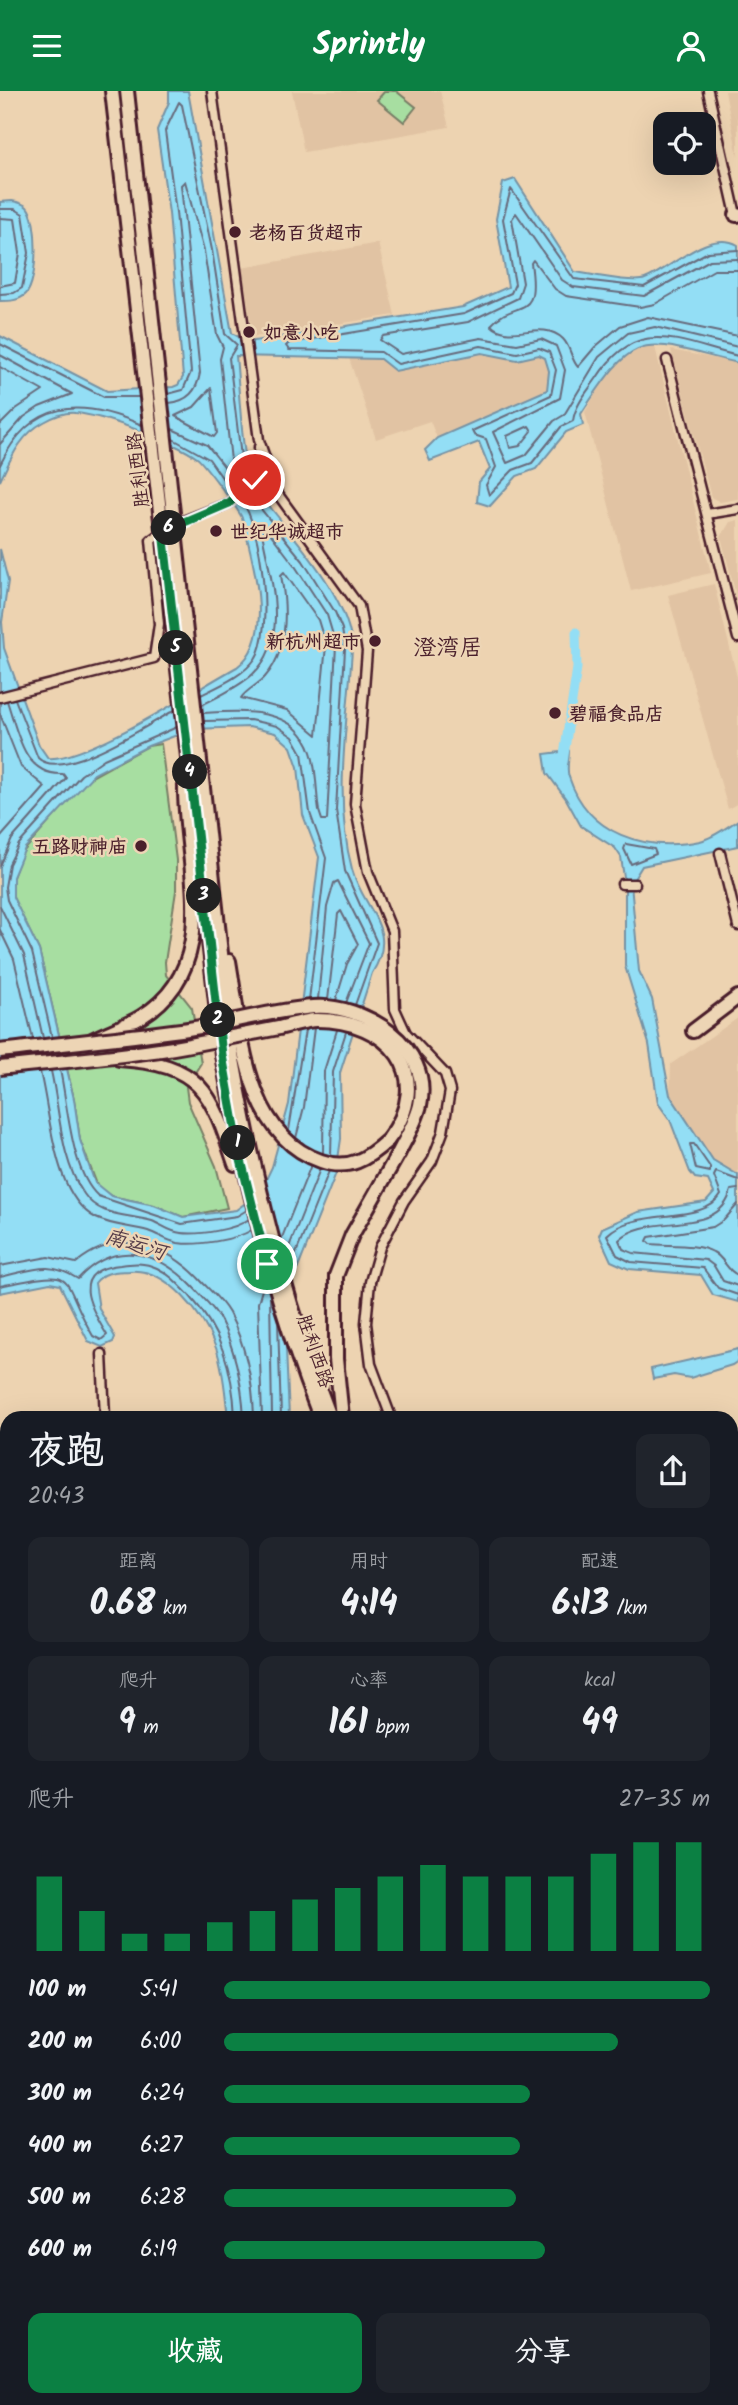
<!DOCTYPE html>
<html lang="zh">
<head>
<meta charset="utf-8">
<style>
  :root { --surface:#171b24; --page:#20242c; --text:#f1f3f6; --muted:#9ea1a6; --accent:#0b8043 }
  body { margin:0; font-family:Kalam,"LXGW WenKai TC",sans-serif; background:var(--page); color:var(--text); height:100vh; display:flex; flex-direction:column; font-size:26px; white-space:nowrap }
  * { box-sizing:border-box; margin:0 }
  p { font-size:23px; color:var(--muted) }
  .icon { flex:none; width:38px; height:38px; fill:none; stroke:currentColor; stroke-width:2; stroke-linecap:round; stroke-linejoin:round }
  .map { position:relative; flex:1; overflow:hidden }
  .side { position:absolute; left:0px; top:1320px; width:738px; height:996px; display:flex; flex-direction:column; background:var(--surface); border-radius:21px 21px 0 0; box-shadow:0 7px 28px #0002 }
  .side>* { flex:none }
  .controls { position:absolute; left:653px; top:21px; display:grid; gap:14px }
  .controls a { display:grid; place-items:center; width:63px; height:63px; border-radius:14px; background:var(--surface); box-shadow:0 7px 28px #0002; font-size:35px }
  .pin { position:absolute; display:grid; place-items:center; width:60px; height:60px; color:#fff; margin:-30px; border:4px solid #fff; border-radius:50%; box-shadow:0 2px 7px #0007 }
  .km { position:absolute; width:35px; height:35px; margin:-18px; border-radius:50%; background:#222; color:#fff; font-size:19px; line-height:35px; text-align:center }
  .round { display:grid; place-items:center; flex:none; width:74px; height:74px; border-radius:14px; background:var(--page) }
  .headline { display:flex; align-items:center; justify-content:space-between; height:119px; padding:0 28px }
  h1 { font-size:38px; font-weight:800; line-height:52px }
  .stats { display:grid; grid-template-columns:repeat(3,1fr); gap:10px; height:119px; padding:7px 28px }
  .stats div { display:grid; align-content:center; border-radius:14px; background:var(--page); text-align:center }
  .stats b { font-size:35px; font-weight:800 }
  .stats small { font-size:19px; font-weight:400 }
  .stats p { font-size:19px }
  .chart { height:196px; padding:14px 28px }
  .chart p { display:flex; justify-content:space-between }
  .chart svg { width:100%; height:126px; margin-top:7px; stroke:var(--accent); stroke-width:6 }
  .button { display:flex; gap:14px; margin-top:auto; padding:14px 28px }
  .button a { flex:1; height:80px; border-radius:14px; background:var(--accent); color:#fff; font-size:28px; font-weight:800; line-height:80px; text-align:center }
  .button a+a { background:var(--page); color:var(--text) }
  ul { padding:0 28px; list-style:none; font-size:23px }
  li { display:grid; grid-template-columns:112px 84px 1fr; align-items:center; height:52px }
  li i { height:18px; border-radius:9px; background:var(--accent) }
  header { display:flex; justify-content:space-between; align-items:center; height:91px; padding:0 28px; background:var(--accent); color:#fff; font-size:32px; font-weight:800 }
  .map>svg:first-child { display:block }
</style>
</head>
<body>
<header><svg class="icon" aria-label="menu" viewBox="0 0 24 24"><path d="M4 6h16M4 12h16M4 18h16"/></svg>Sprintly<svg class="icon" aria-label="person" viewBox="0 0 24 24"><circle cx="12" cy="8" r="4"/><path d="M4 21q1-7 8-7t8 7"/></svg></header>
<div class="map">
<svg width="738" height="2314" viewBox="0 0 738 2314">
  <rect width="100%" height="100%" fill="#edd3b1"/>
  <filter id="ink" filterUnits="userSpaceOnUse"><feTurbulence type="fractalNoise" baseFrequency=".0143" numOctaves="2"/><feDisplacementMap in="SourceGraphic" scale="14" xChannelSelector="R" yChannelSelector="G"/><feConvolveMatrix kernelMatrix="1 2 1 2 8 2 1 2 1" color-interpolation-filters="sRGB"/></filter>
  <g filter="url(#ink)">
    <g fill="#e1c3a3">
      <path d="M292 0H440L449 36 304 61Z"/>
      <path d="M725 0H738V65Z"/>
      <path d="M378 152 395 224 253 246 242 177Z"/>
      <path d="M654 252 711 482 631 500 585 321 612 275 634 257Z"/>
      <path d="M671 259 738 272V408L720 411 711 406Z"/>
      <path d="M482 262 517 269 539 264 545 267 549 280 547 299 437 347 430 330 376 348 349 267 380 268 395 280Z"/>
      <path d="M738 429V512L721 446 730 431Z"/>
      <path d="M714 493 738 590V712L728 718 668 504Z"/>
      <path d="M738 927V1084L713 1069 670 1004 671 973Z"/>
    </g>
    <g fill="#a7dea1" stroke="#787e66" stroke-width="2">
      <path d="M385 0H396L416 16 404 31 377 9Z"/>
      <path d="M161 653 176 769V800L165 871 166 884 192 917 201 972 186 996 188 1011 216 1075 227 1117 183 1126 154 1114 111 1105 98 1096 80 1049 74 1008 39 859 13 807V786L22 762 86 689 148 655Z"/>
    </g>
    <g fill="#93def5" stroke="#7692a4" stroke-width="2" fill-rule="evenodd">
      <path d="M169 0H188L232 242 248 251 463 216 508 196 496 128 503 92 515 88 575 181C591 183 633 193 645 188 671 178 709 137 738 154V272C641 249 639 234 581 323L583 334 566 341 536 378 517 385 490 415 477 411 479 391 490 378 479 351 430 370 425 359 437 347 547 299 549 280 545 267 539 264 517 269 482 262 395 280 380 268 236 265C239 293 242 375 253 397 257 404 265 410 271 417 299 453 351 510 352 558 348 630 333 707 352 778 363 819 400 838 372 882L340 982 341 1048 336 1082 284 1212 289 1326H228C225 1304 224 1279 216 1257 204 1225 168 1176 129 1180 115 1181 104 1180 95 1192L99 1218 115 1246 113 1251 102 1256 88 1250 60 1194 50 1192 0 1202V458L8 490 2 531 4 557 39 654 48 667C86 671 198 597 237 576 277 546 252 467 242 427 240 421 203 371 197 367 175 351 103 324 75 322 66 321 53 326 44 331 20 344 11 367 0 390V245L107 300 173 296 178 294 183 286 169 122 157 39 169 11ZM249 636 275 642 291 656 298 676 303 724 319 766 289 1013 272 1076 260 1101 236 1119 183 1126 154 1114 111 1105 95 1092 80 1049 74 1008 39 859 13 806V786L25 757 94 683 148 655 193 638Z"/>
      <path d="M12 110C18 111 23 112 27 116 39 129 38 190 26 203 19 210 9 210 0 210V111Z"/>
      <path d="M569 660C569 668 566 679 569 686 588 744 645 761 700 750 713 747 727 736 738 729V755L642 775 631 793 639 880 652 908 670 1004 713 1069 738 1084V1211L713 1204 701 1184 629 1178 611 1170 599 1144 602 1137 638 1121 706 1111 714 1102 708 1089 695 1087 690 1081 670 1029 658 1012 649 953 625 875V793L621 766 615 757 581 735 566 708 547 682 544 663Z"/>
      <path d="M738 1258V1270L732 1274 690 1287 674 1284 653 1288 651 1278Z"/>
      <path d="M0 1422 7 1430V1476L3 1485 7 1693 0 1656Z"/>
      <path d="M7 1740V1929L0 1937V1883L6 1859 0 1826V1797Z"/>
      <path d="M738 2078V2140H732V2083Z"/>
      <path d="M0 2264 7 2266V2308H144L153 2312 156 2308H165L163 2314H11L0 2305Z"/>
      <path d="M287 2308H398L385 2314H286Z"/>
    </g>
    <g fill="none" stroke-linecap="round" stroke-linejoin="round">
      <g stroke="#676b7c" stroke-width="2">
        <path d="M0 118H15L23 123 29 162 22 197 14 202 0 203"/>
        <path d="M0 127 15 128 20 162 15 192 0 195"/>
        <path d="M738 159 708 161 644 196 574 188 511 98 503 128 515 193 511 202 464 223 289 252 286 255 289 259 381 261 398 273 481 255 517 262 539 257 549 261 556 279 551 304 472 340 474 344 486 348 496 376 486 394 489 404 513 379 532 372 561 336 573 330C575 314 587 301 596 288 637 224 676 250 738 265"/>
        <path d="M738 168 710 169 644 205 573 196 562 189 516 122 512 128 523 192 518 207 468 231 383 245 380 249 401 263 481 247 517 253 541 248 556 255 565 279 560 307 493 341 507 372 526 364 554 330 564 324 599 266 628 242 655 236 738 256"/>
        <path d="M738 179H714L655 213 640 216 566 205 555 198 533 169 531 172C540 233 516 206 491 234 510 253 541 227 563 248 571 256 571 269 578 276L595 256 620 235 648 226 738 245"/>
        <path d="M0 253 104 306H139"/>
        <path d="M0 264 72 303 39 316 24 326 0 353"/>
        <path d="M0 276 43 300 16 318 0 334"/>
        <path d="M211 297 217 342 214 346 175 325 194 316Z"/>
        <path d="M168 303 183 299 191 281 176 121 165 40 179 11 182 14 212 159 225 243 237 254 229 267 244 391"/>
        <path d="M169 312C188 310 197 300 200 282L181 94 185 90 204 160 217 244 223 256 220 268 232 379H227L207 354 172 338"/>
        <path d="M529 335 532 340 520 355 510 357 507 345Z"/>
        <path d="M173 348 209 368 232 401"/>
        <path d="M0 374C31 308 81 307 142 334"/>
        <path d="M248 402 303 470 335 521 342 538 345 558 336 719 345 780 377 852 355 914"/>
        <path d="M284 481 318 529 326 555 317 644 287 619 241 607C246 599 258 594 265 586 289 559 287 517 281 484Z"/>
        <path d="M201 604C219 595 243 585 255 568 274 540 262 434 241 409"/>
        <path d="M15 608 38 667C62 691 149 633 175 619"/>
        <path d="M202 614C219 605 239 596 253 583 291 547 270 485 262 442L267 438 295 475 327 524 336 554 327 729H322L319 720C316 701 317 679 311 661 296 615 241 620 203 622"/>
        <path d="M0 623 21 676 45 696 0 747"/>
        <path d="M204 630 250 629 277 635 293 646 302 662 310 722 326 767 309 909"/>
        <path d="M626 753 654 758 656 763 631 773 624 758Z"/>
        <path d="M0 775 12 748 66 687 63 683C23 685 18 641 7 610"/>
        <path d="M0 815 24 864 43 947"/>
        <path d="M0 839 14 868 33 948"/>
        <path d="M318 908 327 816 334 792 338 790 369 852 346 912"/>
        <path d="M328 909 338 823 341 820 358 853 347 873 336 909"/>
        <path d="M52 946 32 861 7 809 5 796 9 773 19 753 81 684 104 668 177 636"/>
        <path d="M60 979C68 1014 71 1081 98 1105L182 1133 237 1125 247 1119"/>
        <path d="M51 980C60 1019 60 1069 84 1103 99 1126 128 1123 152 1130 162 1134 170 1141 181 1142 199 1144 235 1139 249 1128"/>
        <path d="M40 981C51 1024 53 1105 96 1127 112 1135 131 1135 148 1140 159 1144 167 1150 178 1152 197 1155 235 1149 252 1139"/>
        <path d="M289 1039 305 939"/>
        <path d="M296 1047 304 1016 314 937"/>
        <path d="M690 1053H694L710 1076V1081L696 1078Z"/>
        <path d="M323 1062 324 980 337 939"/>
        <path d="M331 1065 333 981 346 941"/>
        <path d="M738 1089 716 1081 714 1085 721 1104C704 1134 634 1116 607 1144L617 1164 631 1171 703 1177 718 1197 738 1204"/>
        <path d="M738 1098 731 1099C720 1148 647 1120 619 1149L623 1158 633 1162 706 1169 714 1175 723 1190 738 1195"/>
        <path d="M738 1113 724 1129 713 1136 649 1146 647 1150 650 1153C668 1155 697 1152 713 1161 725 1167 726 1180 738 1184"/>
        <path d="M281 1149 311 1074"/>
        <path d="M285 1166 320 1078"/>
        <path d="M0 1175 48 1166 76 1172C121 1135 169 1154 204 1193 213 1202 223 1211 229 1222 245 1253 253 1291 254 1326"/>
        <path d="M289 1180 329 1080"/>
        <path d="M0 1186C34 1179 48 1169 78 1188 116 1146 161 1161 196 1199 204 1208 214 1217 220 1228 235 1258 242 1293 244 1326"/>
        <path d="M0 1195C84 1178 56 1182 93 1245L101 1249 107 1244C89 1215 69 1179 120 1174 133 1172 144 1171 157 1177 170 1183 179 1194 189 1204 221 1239 233 1279 235 1326"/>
        <path d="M270 1205 272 1326"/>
        <path d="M278 1230 281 1326"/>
        <path d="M262 1326 258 1212 265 1189"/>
      </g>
      <path stroke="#93def5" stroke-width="9" d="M563 671 577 577 576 541"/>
      <g stroke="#4a1f2b" stroke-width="13">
        <g id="street">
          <path d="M212 0 259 349 277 402 359 515 367 560 355 713 368 781 392 840 395 918 406 942 445 983 450 1000 443 1041 432 1070 404 1110 380 1156 370 1191 366 1232 371 1273 391 1326"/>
          <path d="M708 0 736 124"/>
          <path d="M667 269 738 547"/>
          <path d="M259 356V385L274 400"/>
          <path d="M707 423 738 418"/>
          <path d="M0 606 154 567 159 533 151 449 173 434 229 412 259 385"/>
          <path d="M720 762 738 835"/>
          <path d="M622 793H635"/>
          <path d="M102 1263 105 1326"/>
          <path d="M0 2082H7"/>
          <path d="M0 2288 7 2265"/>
          <path d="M550 2308 552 2314"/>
        </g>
      </g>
      <g stroke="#4a1f2b" stroke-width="18">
        <g id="secondary">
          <path d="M736 124H738"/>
          <path d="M693 940 738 906"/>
        </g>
      </g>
      <g stroke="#4a1f2b" stroke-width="18">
        <g id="primary">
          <path d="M112 0 222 964C244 1088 274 1209 320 1326"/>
          <path d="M127 0 232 963C254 1088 284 1208 330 1326"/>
          <path d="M229 870C241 938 244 1044 321 1070 349 1080 367 1068 388 1049"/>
          <path d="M92 949C108 941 126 935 141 926 226 874 183 771 185 692"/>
          <path d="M119 968C201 973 211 1000 235 1073"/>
          <path d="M342 1326 336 1268V1185L352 1144 398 1063"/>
          <path d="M623 2308 625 2314"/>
          <path d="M633 2308 634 2314"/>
        </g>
      </g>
      <g stroke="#4a1f2b" stroke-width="21">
        <g id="highway">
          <path d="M0 1590 7 1591"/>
          <path d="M0 1603 7 1604"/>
          <path d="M0 1627 7 1628"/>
          <path d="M732 1668H738"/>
          <path d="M732 1685H738"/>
        </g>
      </g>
      <use href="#street" stroke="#edd5b5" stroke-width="8"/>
      <use href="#secondary" stroke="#edd5b5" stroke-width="12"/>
      <use href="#primary" stroke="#edd5b5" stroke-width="12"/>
      <use href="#highway" stroke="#edd5b5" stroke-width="16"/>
      <g stroke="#4a1f2b" stroke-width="18" stroke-linecap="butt">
        <g id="primary-bridge">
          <path d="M0 960C60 953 121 947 181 939 225 933 268 920 313 916 363 912 433 955 420 1014 416 1031 406 1047 398 1063"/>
          <path d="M0 977C61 970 124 966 185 955 216 949 247 943 279 937 290 934 304 930 315 929 389 928 437 984 388 1049"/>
        </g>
      </g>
      <use href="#primary-bridge" stroke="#edd5b5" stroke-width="12"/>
    </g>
  </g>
  <g fill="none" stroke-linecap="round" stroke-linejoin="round" filter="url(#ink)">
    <g stroke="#fff" stroke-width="14">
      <path id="route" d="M255 389 229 412 163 440 222 964 240 1065 267 1173"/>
    </g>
    <use href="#route" stroke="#0b8043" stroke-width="9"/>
  </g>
  <g fill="#4a1f2b" stroke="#edd5b5" stroke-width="2.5">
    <circle cx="235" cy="141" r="7"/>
    <circle cx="249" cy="241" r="7"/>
    <circle cx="216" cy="440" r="7"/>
    <circle cx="375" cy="550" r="7"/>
    <circle cx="555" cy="622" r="7"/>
    <circle cx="141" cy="755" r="7"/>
  </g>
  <g text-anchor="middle" stroke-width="5" stroke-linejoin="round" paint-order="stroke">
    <g font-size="19" font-weight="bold" fill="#4a1f2b" stroke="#edd5b5" text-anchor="start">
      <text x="249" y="148">老杨百货超市</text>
      <text x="263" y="248">如意小吃</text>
      <text x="230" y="447">世纪华诚超市</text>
      <text x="361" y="557" text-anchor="end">新杭州超市</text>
      <text x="569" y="629">碧福食品店</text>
      <text x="127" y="762" text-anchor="end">五路财神庙</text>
    </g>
    <g font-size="19" fill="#4a1f2b" stroke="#edd5b5">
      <text transform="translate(137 379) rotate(-97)" y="7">胜利西路</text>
      <text transform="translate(316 1260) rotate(71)" y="7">胜利西路</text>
    </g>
    <g font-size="21" font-style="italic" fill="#553c49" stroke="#edd5b5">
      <text transform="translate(136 1153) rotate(17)" y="7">南运河</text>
    </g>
    <g font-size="23" fill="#4a1f2b" stroke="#edd5b5">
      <text x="448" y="564">澄湾居</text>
    </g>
  </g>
</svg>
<div class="controls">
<a><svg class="icon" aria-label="locate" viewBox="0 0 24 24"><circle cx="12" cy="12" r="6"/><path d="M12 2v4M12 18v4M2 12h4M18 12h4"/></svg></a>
</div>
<div class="pin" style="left:267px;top:1173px;background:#1e9e55"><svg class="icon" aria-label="arrive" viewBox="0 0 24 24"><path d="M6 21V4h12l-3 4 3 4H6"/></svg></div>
<div class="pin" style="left:255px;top:389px;background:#d93025"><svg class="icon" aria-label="check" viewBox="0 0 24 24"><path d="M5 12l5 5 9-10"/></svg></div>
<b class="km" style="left:238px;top:1052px">1</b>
<b class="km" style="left:218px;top:929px">2</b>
<b class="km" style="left:204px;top:805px">3</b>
<b class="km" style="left:190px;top:681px">4</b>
<b class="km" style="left:176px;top:557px">5</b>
<b class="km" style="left:169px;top:437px">6</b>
<section class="side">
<div class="headline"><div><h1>夜跑</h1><p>20:43</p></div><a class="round"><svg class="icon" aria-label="share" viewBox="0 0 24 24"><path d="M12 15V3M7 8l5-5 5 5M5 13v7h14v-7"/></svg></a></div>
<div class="stats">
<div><p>距离</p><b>0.68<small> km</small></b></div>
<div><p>用时</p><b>4:14</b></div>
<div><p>配速</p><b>6:13<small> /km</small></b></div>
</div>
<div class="stats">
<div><p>爬升</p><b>9<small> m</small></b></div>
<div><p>心率</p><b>161<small> bpm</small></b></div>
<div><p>kcal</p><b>49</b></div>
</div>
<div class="chart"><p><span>爬升</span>27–35 m</p>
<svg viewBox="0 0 160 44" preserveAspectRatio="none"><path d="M5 44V18M15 44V30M25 44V38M35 44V38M45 44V34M55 44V30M65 44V26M75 44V22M85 44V18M95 44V14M105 44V18M115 44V18M125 44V18M135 44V10M145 44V6M155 44V6"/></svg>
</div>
<ul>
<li><b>100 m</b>5:41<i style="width:100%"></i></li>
<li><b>200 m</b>6:00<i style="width:81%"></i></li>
<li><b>300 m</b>6:24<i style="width:63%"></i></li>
<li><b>400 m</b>6:27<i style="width:61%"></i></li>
<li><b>500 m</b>6:28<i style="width:60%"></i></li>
<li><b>600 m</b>6:19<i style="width:66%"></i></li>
</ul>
<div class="button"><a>收藏</a><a>分享</a></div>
</section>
</div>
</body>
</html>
